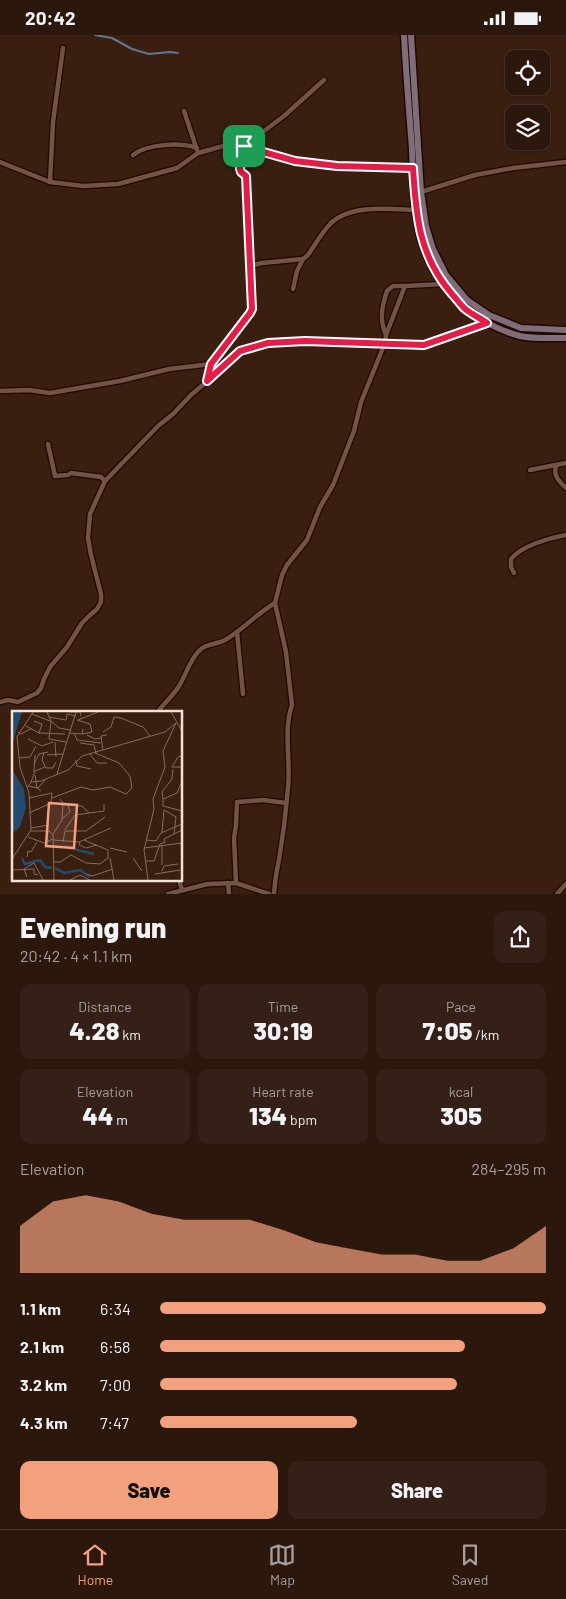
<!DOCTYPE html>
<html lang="en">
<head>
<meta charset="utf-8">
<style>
  :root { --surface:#2c170d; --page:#342016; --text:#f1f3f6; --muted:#a69f9d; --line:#48362e; --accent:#f2a07e }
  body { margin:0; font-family:Barlow,sans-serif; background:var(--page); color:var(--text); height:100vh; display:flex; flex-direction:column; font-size:19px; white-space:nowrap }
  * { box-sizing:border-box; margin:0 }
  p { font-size:16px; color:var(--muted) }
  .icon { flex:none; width:28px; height:28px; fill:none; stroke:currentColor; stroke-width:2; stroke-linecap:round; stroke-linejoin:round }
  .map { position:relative; height:859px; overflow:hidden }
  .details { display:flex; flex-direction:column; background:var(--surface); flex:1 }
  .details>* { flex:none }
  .controls { position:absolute; left:505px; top:15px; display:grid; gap:10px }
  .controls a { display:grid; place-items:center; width:45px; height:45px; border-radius:10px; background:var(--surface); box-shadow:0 1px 4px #0004,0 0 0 1px var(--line); font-size:25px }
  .pin { position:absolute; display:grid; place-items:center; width:42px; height:42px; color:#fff; margin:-21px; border-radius:10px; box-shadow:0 2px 8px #0006 }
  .round { display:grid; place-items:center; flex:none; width:52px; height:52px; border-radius:10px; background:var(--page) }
  .head { display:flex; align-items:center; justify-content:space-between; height:85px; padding:0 20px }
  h1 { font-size:28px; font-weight:800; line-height:38px }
  .stats { display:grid; grid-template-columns:repeat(3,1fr); gap:8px; height:85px; padding:5px 20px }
  .stats div { display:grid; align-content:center; border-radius:10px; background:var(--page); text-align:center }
  .stats b { font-size:25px; font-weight:800 }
  .stats small { font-size:14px; font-weight:400 }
  .stats p { font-size:14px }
  .chart { height:140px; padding:10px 20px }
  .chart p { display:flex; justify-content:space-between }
  .chart svg { width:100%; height:90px; margin-top:5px; fill:var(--accent); opacity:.7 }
  .primary-button { display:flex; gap:10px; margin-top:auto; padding:10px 20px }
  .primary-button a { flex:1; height:58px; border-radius:10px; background:var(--accent); color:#111; font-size:20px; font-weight:800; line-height:58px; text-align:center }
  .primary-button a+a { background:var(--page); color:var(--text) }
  ul { padding:0 20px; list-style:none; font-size:16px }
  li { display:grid; grid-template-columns:80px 60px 1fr; align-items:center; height:38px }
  li i { height:12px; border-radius:6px; background:var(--accent) }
  .status { display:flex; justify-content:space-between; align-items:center; height:35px; padding:0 25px; background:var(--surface); direction:ltr }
  .status svg { height:14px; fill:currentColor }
  .dock { display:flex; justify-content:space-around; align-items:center; height:70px; border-top:1px solid var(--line); background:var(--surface); font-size:14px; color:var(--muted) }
  .dock a { display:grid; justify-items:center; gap:2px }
  .dock .active { color:var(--accent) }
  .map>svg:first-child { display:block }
</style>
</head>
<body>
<div class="status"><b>20:42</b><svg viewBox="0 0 49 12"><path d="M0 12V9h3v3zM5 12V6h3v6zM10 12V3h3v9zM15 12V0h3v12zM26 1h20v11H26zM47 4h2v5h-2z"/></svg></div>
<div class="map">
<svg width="566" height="859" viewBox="0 0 566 859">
  <rect width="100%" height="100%" fill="#3a1f11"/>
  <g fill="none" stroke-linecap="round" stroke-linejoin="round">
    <path stroke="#60778e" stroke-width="2" d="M95 0 112 3 132 14 149 19 170 17 178 18"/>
    <g stroke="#200800" stroke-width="7">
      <g id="minor">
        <path d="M184 76 197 115"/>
        <path d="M244 111 284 81 324 45"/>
        <path d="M133 120C147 109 180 107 197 113"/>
        <path d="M0 127 50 147 83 151 118 149 177 133 198 118 227 110 244 111 295 126 310 128 337 131 413 133"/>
        <path d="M50 147 53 87 63 13"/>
        <path d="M421 157 475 140 513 133 566 127"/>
        <path d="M249 231 262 228 303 224 308 220C315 210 322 197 331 188 351 169 390 174 416 175"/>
        <path d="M293 254 297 236 303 224"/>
        <path d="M386 300C379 285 382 271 387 256L393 251H405"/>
        <path d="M207 346 241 316 268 308 305 307 424 310 487 288"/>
        <path d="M0 356 29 355 50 358 120 346 169 334 211 329 250 278 252 274 246 142 240 134 239 110"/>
        <path d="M48 409 55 441 68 440 71 438 101 442 105 446"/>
        <path d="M556 431C553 441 559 446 566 453"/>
        <path d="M530 435 566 428"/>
        <path d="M514 538 511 532V524C521 511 549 503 566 500"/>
        <path d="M237 597 243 659"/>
        <path d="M0 667 8 665 18 667 37 658 41 653 44 644 50 632 67 612 82 588 89 581 97 574 101 567V559L91 520 88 503 90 479 105 446 158 391 173 379 191 360 204 349 207 346 211 329 224 332"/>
        <path d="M157 678C164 668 173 661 179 651 186 640 189 627 198 617 205 608 216 610 225 605 244 594 256 579 275 568"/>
        <path d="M179 845 182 855"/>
        <path d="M228 848 229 859"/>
        <path d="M236 848 234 803 236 790 237 767 263 765 286 768"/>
        <path d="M168 859 208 849 236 848 269 859"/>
        <path d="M274 859C275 846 276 838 279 825 283 801 286 777 288 753 291 726 283 696 292 670L286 617 275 568 282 540 287 530 307 505 320 472 333 450 354 396 361 367 385 308 386 300 405 251 443 249 450 244"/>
        <path d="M557 859 566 849"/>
      </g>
    </g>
    <g stroke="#200800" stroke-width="9">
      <g id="secondary">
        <path d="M404 0C406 38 409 76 412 114 413 142 413 170 419 197 431 248 471 288 520 301 533 304 552 303 566 303"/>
        <path d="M411 0 421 157 426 191 433 214 446 240 467 265 489 280 521 293 566 295"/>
      </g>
    </g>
    <use href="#minor" stroke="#725344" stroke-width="4.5"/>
    <use href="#secondary" stroke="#806d7a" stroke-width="6"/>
  </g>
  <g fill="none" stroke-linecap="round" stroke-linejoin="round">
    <g stroke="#fff" stroke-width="10">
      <path id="route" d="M239 110 295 126 337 131 413 133C416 181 419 221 452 259 456 263 460 269 464 273 471 279 480 283 487 288L424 310 305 306 268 308 240 316 207 346 211 329 250 278 252 274 246 141 241 137 240 134Z"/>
    </g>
    <use href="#route" stroke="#e11d48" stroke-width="6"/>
  </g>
  <g transform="translate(12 676)">
    <rect width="170" height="170" fill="#3a1f11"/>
    <path d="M0 1H10L0 34ZM0 58 12 78 14 97 8 116 1 122Z" fill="#224b6f"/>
    <path fill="none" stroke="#224b6f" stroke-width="2.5" d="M53 136 82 143M10 147 13 153 28 149 33 156 40 157M43 157 52 162 68 159 78 166"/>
    <path fill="none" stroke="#846c60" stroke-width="1" d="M35 1 39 10 37 28 54 31M57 1H68L69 5M159 1 170 20M20 3 38 10M37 6 54 9 55 3 64 5M65 9 78 13 80 21 70 23M66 9 86 1M22 10 30 13 27 22M39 10 47 17 58 19M12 14 27 22 53 23M6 21 9 23 20 17M91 21 99 16 102 6 109 7 131 16 138 25M58 22 70 23 71 18M62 22 65 29 89 32M75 24 83 28 89 27M16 28 30 35 41 31M43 31 44 46M68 32 82 34 84 42M91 39 89 25 95 24M32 41 30 49 34 57H41L44 51M78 43 85 52H95M35 44 51 43M170 45 166 46 160 56H170M7 47 18 46 24 35M64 49 65 55 79 58M22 53 27 43 36 41M22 61 23 44M45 63 64 1M23 64 25 77 29 80M170 70 165 82 151 88V95L170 100M19 71 23 60 33 56M16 75 26 77 33 69M16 76 19 71 29 70 56 59 70 45 153 21 164 12M17 87 40 82 39 92 17 102M40 87 69 76 81 79 98 76 114 83 120 77 118 65 107 52 83 42M48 88 53 94 70 95 77 102M151 88 150 81 160 68 161 58M152 99 164 106 162 123M50 108 58 101 56 94M19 117 37 114M53 119 63 104 92 100V93M19 120H37L41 124 42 169M150 121 152 99M41 123 50 109 51 93M16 126 32 132 41 128M42 129 67 131 99 117M134 129 144 130 149 122 170 113M51 131 53 120H74L93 106M68 131 67 134 74 137 85 134M153 132 152 128 170 119M98 137 115 141M132 137 170 132M15 146 16 140 19 141 25 131M98 147 102 169M121 147 130 160M0 148 19 119 17 82 8 56 5 26 21 1M134 150H142L148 133 153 131M42 151H48L59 144 74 152 88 153 96 147V139L72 129M150 154V134M0 159 22 158V163L26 164M150 160 152 155 166 153M75 163 80 165 101 158M143 163 168 159M15 166 12 158 22 152 31 169M58 169 68 164 78 169M136 169 132 139 142 98 141 88 153 56 151 40 164 12"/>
    <path fill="#f2a07e" fill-opacity="0.15" stroke="#f2a07e" stroke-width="2.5" d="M37 92 65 94 62 137 34 135Z"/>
    <rect width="170" height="170" fill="none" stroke="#f2dfd6" stroke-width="2.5"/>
  </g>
</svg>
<div class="controls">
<a><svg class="icon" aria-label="locate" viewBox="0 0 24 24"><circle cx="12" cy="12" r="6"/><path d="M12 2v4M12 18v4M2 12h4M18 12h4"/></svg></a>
<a><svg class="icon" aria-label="layers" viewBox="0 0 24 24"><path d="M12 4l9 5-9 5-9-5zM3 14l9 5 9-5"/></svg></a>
</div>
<div class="pin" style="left:244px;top:111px;background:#1e9e55"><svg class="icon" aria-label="arrive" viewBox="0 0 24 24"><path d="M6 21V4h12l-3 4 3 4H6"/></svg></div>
</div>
<section class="details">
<div class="head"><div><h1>Evening run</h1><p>20:42 · 4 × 1.1 km</p></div><a class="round"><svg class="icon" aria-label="share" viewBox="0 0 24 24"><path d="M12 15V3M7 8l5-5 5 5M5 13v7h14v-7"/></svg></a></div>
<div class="stats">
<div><p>Distance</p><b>4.28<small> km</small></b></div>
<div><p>Time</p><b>30:19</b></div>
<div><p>Pace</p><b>7:05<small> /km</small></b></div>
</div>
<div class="stats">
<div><p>Elevation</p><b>44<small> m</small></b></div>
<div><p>Heart rate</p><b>134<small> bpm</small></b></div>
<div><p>kcal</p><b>305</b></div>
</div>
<div class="chart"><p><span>Elevation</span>284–295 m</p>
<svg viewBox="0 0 160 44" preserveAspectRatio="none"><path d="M0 44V21L10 9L20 6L30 9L40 15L50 18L60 18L70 18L80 23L90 29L100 32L110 35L120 35L130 38L140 38L150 32L160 21V44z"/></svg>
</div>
<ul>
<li><b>1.1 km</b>6:34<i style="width:100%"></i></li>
<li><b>2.1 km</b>6:58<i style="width:79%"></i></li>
<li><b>3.2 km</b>7:00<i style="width:77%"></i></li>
<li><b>4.3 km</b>7:47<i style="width:51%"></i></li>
</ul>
<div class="primary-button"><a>Save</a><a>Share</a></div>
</section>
<nav class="dock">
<a class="active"><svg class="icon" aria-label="home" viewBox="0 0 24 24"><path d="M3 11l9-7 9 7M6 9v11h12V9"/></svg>Home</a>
<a><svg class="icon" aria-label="map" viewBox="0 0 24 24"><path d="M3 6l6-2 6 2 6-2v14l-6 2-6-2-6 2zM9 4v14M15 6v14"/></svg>Map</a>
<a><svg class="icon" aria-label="saved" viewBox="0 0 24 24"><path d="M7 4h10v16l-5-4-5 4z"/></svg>Saved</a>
</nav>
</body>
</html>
